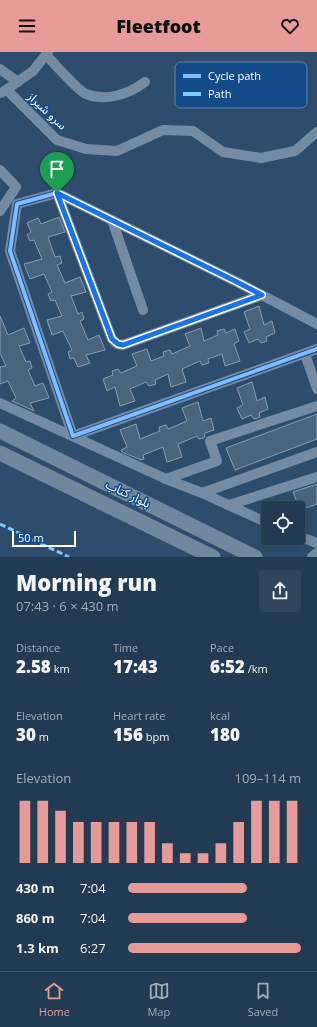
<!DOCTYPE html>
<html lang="en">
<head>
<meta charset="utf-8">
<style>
  :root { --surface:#223a52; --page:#2e455c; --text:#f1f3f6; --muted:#a2adb8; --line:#3f5469; --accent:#e69b98 }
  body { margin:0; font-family:"Open Sans","Noto Sans Arabic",sans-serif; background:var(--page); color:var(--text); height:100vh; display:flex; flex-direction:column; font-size:15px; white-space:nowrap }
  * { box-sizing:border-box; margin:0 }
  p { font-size:13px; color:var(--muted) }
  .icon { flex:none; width:22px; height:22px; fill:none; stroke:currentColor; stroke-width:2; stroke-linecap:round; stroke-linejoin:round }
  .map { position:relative; height:505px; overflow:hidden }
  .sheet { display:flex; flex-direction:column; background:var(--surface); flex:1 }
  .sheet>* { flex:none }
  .tools { position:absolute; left:261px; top:449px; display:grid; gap:8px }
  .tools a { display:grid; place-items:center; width:44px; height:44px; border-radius:4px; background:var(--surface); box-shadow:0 2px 10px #0003,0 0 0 1px var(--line); font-size:20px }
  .scale { position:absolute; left:12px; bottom:10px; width:64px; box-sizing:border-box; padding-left:4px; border:2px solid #fff; border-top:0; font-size:11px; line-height:14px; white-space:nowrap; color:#fff; -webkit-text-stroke:3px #134c88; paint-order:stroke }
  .pin { position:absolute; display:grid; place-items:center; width:34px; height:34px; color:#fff; margin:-41px -17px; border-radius:50% 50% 50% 0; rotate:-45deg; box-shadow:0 0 4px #0007 }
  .pin .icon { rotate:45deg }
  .round { display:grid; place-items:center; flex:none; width:42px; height:42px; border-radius:4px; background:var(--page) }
  .head { display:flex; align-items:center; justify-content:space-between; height:68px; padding:0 16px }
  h1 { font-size:22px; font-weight:800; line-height:30px }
  .figures { display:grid; grid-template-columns:repeat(3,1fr); gap:6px; height:68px; padding:4px 16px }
  .figures div { display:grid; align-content:center }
  .figures b { font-size:17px; font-weight:800 }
  .figures small { font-size:11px; font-weight:400 }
  .figures p { font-size:11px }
  .chart { height:112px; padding:8px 16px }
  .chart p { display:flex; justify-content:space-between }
  .chart svg { width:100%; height:72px; margin-top:4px; stroke:var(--accent); stroke-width:6 }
  ul { padding:0 16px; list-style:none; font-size:13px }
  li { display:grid; grid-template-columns:64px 48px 1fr; align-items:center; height:30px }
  li i { height:10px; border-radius:5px; background:var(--accent) }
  header { display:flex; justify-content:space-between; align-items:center; height:52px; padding:0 16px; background:var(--accent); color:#111; font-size:18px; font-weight:800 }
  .dock { display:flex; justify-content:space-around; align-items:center; height:56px; border-top:1px solid var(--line); background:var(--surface); font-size:11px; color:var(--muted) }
  .dock a { display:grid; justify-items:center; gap:2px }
  .dock .selected { color:var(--accent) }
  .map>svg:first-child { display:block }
</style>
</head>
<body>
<header><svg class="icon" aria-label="menu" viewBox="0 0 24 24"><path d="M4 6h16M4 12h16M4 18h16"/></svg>Fleetfoot<svg class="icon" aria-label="heart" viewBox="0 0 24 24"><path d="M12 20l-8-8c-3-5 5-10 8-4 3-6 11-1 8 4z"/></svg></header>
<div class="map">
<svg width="317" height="505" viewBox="0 0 317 505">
  <rect width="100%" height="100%" fill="#2e4d6d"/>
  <g fill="#4b647e" stroke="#889cb1">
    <path d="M59 165 65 180 48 185 55 205 60 204 62 211 57 213 65 231 80 225 86 240 71 244 78 262 82 260 84 267 80 269 88 288 99 283 105 298 86 303 90 311 78 315 74 306 70 307 68 300 72 298 63 279 52 283 47 268 62 264 55 248 51 249 48 242 52 240 44 222 30 227 24 212 42 207 34 188 30 189 27 183 31 180 27 171 38 166 41 172Z"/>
    <path d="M259 254 264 273 272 269 275 281 266 285 267 289 261 291 258 287 249 291 244 280 250 277 244 260Z"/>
    <path d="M0 264 8 283 24 276 30 291 19 294 26 310 30 309 32 316 28 318 35 334 43 331 49 346 30 351 34 359 12 349 16 346 8 329 0 332V315L6 314 0 301Z"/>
    <path d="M201 276 204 289 218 283 217 279 224 277 226 281 235 277 239 289 234 292 240 309 225 314 222 302 208 307 209 311 202 313 200 309 182 317 186 330 171 335 168 322 155 328 156 332 149 334 146 330 130 337 135 349 120 354 115 335 107 339 103 327 113 323 112 319 118 317 121 321 137 314 132 302 147 297 151 309 164 304 163 300 170 298 172 302 190 294 185 282Z"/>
    <path d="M252 330 257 349 265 345 268 357 259 361 260 365 254 367 251 363 242 367 237 356 243 353 237 336Z"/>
    <path d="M198 350 203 369 211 366 214 378 205 381 204 386 199 387 197 384 178 392 182 405 167 410 163 395 143 403 144 407 141 408 122 400 121 398 127 395 120 378 136 372 140 387 160 379 159 375 166 373 168 377 187 369 182 356Z"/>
    <path d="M317 362V387L235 418 226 396Z"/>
    <path d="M317 432V452L300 458 293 440Z"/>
  </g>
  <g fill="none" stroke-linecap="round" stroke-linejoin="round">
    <g stroke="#758ba3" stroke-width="10">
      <path d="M46 3C54 11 78 39 86 42 106 50 129 42 145 30"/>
      <path d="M0 17 18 30"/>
      <path d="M7 38 57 88 86 97 117 99 163 78 193 79 223 100 261 106 295 99 317 80"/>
      <path d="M0 41 3 40 33 19 48 0"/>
      <path d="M0 118 16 135 0 159"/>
      <path d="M57 141 237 230 317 272"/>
      <path d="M112 168 143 258"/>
      <path d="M262 243 123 293 117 292 112 287 57 141 17 152 10 199 73 384 317 297"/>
      <path d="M305 302 317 337"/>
      <path d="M0 351 166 427 202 441"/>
      <path d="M166 427 217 409 210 389 317 354"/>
      <path d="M229 453 317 425"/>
      <path d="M268 471 202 441 317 400"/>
      <path d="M298 484 317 491"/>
      <path d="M312 505 317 501"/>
    </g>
    <g stroke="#70879e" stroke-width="15">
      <path d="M0 379 255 505"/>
      <path d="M0 401 213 505"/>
    </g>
    <path stroke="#80caff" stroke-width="3" stroke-dasharray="6 3" stroke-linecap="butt" d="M0 472 69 505"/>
    <g stroke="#134c88" stroke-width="6">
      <path id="cycleway" d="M262 243 123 293 117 292 112 287 57 141 17 152 10 199 73 384 317 297"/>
    </g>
    <use href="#cycleway" stroke="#80bcff" stroke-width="4"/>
  </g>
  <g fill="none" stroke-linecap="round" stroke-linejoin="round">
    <g stroke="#fff" stroke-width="8">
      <path id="route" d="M57 141 237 230 262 243 123 293 118 292 112 287Z"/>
    </g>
    <use href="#route" stroke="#1a73e8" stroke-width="5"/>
  </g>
  <g text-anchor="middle" stroke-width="3" stroke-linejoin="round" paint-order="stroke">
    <g font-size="12" fill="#fff" stroke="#134c88">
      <text transform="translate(47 59) rotate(43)" y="4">سرو شیراز</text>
      <text transform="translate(128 442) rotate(26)" y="4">بلوار کتاب</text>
    </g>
  </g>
  <rect x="175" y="10" width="132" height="46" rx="6" fill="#134c88" stroke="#5a82ac" stroke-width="1"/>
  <rect x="183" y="22" width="18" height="4" fill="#80bcff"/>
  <rect x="183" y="40" width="18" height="4" fill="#80caff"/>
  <g font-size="11" fill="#fff">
    <text x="208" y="28">Cycle path</text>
    <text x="208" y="46">Path</text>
  </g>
</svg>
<div class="tools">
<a><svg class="icon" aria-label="locate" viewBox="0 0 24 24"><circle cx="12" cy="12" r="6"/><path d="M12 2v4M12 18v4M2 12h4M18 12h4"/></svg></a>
</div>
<div class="scale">50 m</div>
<div class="pin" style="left:57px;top:141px;background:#1e9e55"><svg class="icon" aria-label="arrive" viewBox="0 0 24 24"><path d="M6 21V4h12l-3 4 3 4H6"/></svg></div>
</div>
<section class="sheet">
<div class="head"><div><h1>Morning run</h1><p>07:43 · 6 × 430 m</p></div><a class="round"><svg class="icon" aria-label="share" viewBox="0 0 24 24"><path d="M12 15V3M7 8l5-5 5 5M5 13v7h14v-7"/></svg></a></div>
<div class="figures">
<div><p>Distance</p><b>2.58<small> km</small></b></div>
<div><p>Time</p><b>17:43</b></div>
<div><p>Pace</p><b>6:52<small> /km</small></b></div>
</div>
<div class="figures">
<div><p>Elevation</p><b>30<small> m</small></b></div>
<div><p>Heart rate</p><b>156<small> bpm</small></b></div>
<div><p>kcal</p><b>180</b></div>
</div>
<div class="chart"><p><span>Elevation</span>109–114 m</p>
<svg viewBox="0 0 160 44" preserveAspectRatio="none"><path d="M5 44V6M15 44V6M25 44V12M35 44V19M45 44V19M55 44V19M65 44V19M75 44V19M85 44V32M95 44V38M105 44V38M115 44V32M125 44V19M135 44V6M145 44V6M155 44V6"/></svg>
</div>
<ul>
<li><b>430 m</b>7:04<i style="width:69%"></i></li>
<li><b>860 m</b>7:04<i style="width:69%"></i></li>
<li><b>1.3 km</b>6:27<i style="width:100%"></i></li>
</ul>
</section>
<nav class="dock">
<a class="selected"><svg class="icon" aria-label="home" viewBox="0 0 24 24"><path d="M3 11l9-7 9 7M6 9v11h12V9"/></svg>Home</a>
<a><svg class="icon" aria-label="map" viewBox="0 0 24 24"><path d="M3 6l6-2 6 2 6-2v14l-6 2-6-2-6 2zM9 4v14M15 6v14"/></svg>Map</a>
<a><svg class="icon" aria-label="saved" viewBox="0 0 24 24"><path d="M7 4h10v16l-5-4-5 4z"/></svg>Saved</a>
</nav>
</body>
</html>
